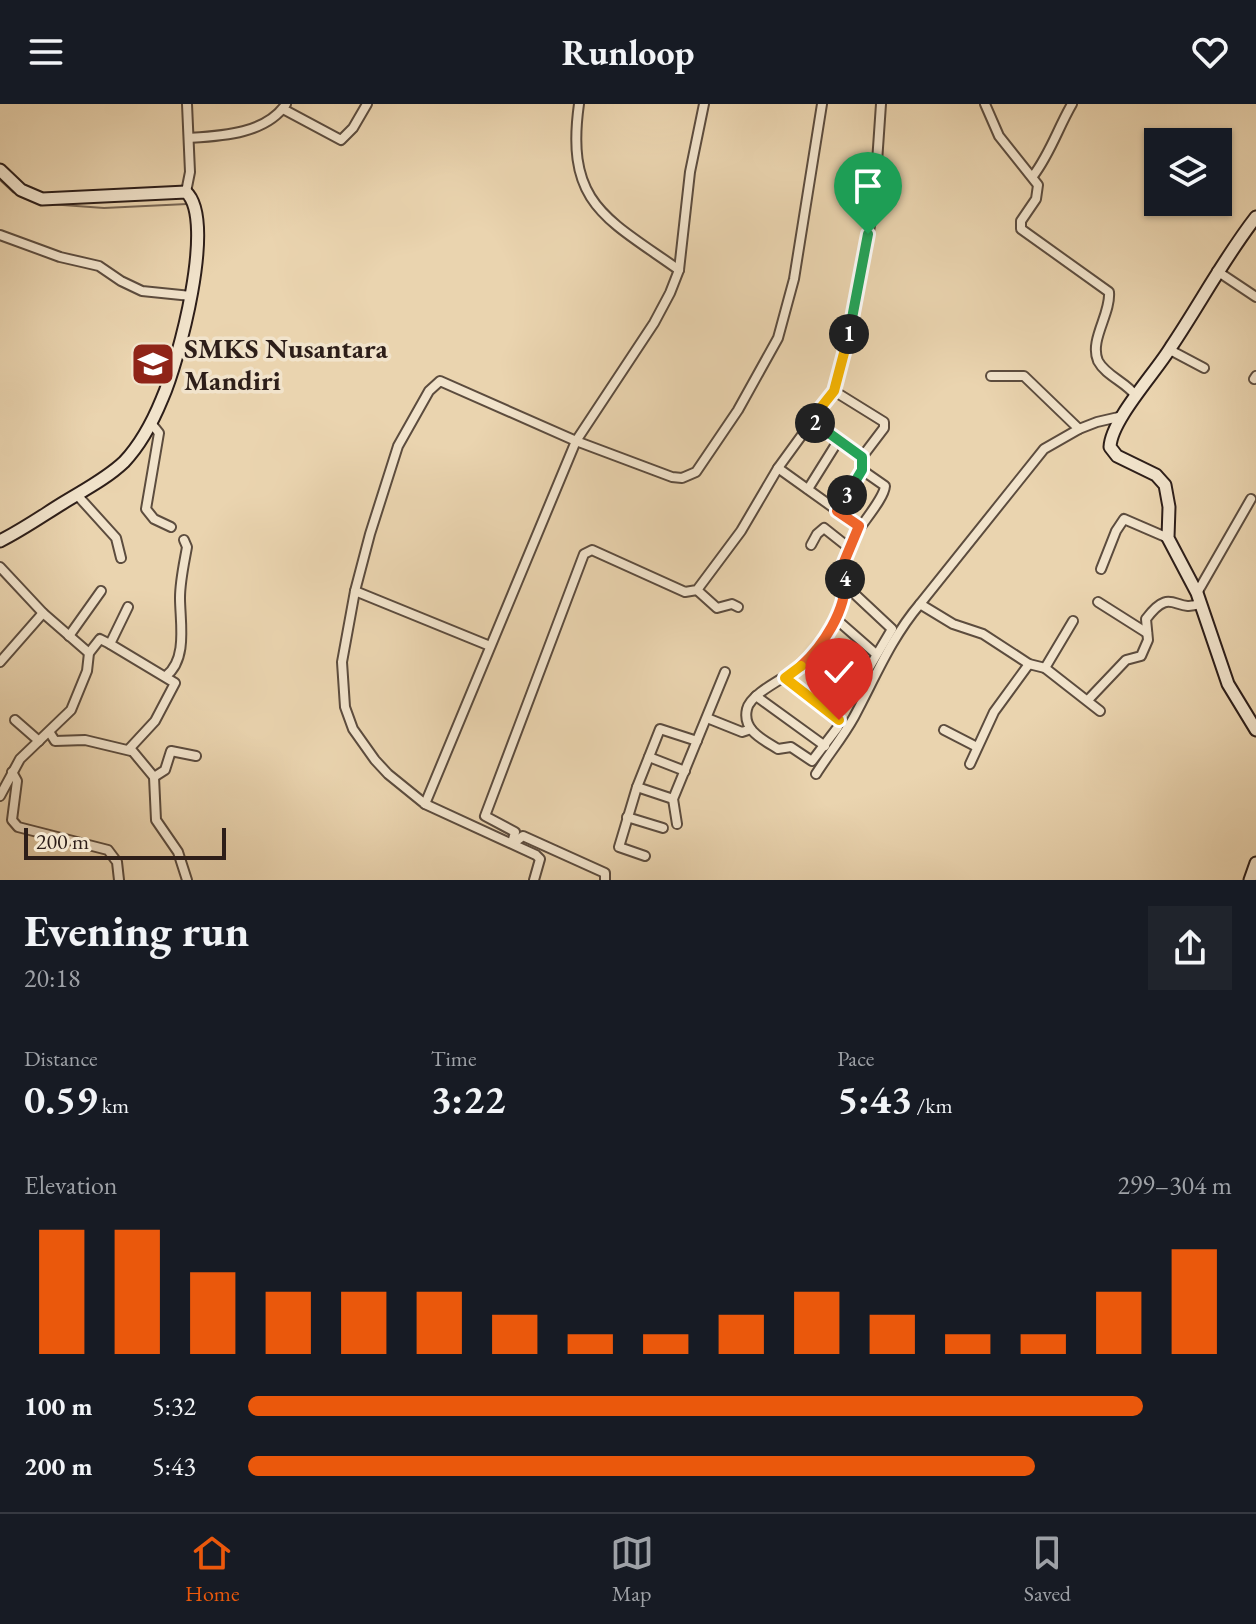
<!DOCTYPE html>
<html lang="en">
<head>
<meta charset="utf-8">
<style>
  :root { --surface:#171b24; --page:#20242c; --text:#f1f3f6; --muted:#9ea1a6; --line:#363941; --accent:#ea580c }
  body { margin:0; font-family:"EB Garamond",serif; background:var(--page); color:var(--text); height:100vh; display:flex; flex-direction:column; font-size:30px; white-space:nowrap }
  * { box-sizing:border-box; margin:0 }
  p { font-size:26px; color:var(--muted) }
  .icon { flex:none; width:44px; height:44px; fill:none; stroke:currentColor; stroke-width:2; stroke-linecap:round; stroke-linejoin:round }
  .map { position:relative; height:776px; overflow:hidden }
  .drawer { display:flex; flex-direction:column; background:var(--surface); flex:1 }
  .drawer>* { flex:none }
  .buttons { position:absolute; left:1144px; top:24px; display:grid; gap:16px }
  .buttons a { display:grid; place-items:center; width:88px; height:88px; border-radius:0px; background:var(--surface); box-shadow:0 2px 6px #0004; font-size:40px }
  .scale { position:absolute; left:24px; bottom:20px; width:202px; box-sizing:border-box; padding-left:8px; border:4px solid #2d1e19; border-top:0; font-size:22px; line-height:28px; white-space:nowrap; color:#2d1e19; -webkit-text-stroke:6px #f1e3cb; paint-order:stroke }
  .pin { position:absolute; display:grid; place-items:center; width:68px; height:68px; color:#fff; margin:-82px -34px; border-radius:50% 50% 50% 0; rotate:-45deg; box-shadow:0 0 8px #0007 }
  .pin .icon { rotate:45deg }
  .km { position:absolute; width:40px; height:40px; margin:-20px; border-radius:50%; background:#222; color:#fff; font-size:22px; line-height:40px; text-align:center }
  .round { display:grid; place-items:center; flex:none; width:84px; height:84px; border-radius:0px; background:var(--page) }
  .headline { display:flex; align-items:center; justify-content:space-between; height:136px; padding:0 24px }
  h1 { font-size:44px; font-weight:700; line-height:60px }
  .metrics { display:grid; grid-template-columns:repeat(3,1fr); gap:12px; height:136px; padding:8px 24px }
  .metrics div { display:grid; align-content:center }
  .metrics b { font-size:40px; font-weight:700 }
  .metrics small { font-size:22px; font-weight:400 }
  .metrics p { font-size:22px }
  .chart { height:224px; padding:16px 24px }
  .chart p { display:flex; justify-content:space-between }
  .chart svg { width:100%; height:144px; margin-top:8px; stroke:var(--accent); stroke-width:6 }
  ul { padding:0 24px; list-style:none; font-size:26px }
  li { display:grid; grid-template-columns:128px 96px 1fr; align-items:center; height:60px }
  li i { height:20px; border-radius:10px; background:var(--accent) }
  header { display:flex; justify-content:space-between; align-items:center; height:104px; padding:0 24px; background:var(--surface); font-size:36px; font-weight:700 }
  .dock { display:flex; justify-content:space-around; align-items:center; height:112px; border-top:2px solid var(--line); background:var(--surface); font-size:22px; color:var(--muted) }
  .dock a { display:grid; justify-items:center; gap:4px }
  .dock .selected { color:var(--accent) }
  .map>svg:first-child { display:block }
</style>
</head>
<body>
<header><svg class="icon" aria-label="menu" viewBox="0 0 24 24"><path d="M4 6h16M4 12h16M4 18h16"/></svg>Runloop<svg class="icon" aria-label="heart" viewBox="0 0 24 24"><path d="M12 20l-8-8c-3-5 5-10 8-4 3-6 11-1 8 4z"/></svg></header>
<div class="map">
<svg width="1256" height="776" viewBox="0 0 1256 776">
  <rect width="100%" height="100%" fill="#ead4af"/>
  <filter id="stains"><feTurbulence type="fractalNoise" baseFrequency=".0025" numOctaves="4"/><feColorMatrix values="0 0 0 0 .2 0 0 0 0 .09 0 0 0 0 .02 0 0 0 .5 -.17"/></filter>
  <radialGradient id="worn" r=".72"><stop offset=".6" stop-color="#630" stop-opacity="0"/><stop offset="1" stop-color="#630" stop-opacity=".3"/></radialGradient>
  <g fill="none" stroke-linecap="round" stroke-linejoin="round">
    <g stroke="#786654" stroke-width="2">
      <path d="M0 76 13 88 31 96"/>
      <path d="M49 100 104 104 187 100"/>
    </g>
    <g stroke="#5c4c3e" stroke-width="12">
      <g id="street">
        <path d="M579 0C565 100 606 114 679 166"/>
        <path d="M985 0 999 32 1038 81 1036 95 1021 117V125L1109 188C1111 210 1089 236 1098 257 1106 272 1126 278 1136 292"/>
        <path d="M283 5 341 36 353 24 367 0"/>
        <path d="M189 34C221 32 266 30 286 0"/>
        <path d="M1033 72C1050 50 1058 24 1072 0"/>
        <path d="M186 88 190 68 187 0"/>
        <path d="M0 131 60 153 99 162 121 177 142 187 191 192"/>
        <path d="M1217 167 1256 193"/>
        <path d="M1170 246 1204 264"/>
        <path d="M991 272H1024L1079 325"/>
        <path d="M1254 275 1256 272"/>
        <path d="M834 287 884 318V324L862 353"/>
        <path d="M151 319 159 329 146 405 154 415 171 423"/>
        <path d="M778 364 859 422"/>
        <path d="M808 385 838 337 811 316"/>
        <path d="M78 392 116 434 121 454"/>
        <path d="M837 407 862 366"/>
        <path d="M811 441 817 430 824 424 848 443"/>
        <path d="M0 463 43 509 89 549"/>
        <path d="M1101 465 1116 427 1124 415 1168 434"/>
        <path d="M697 486 717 504 732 500 738 503"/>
        <path d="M355 487 490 542"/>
        <path d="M1197 489 1251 395"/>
        <path d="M1098 498 1147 529"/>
        <path d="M920 500 1044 345 1079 325 1097 318 1123 312"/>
        <path d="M836 515 876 550"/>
        <path d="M69 532 101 487"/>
        <path d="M110 540 175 579 155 617 130 644 154 673 156 716 178 748 187 776"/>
        <path d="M819 546 854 571 863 574 892 525 845 481"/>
        <path d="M0 558 43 509"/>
        <path d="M1045 564 1073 517"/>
        <path d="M166 572C188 555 180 518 180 494 180 477 184 460 187 443L184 436"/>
        <path d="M785 574 839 616 838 623 812 657 791 643 778 645C762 635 742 626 747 605 751 588 790 572 804 560 823 543 844 506 845 480 846 464 843 454 851 438 858 423 884 396 885 382L862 366V353L838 337"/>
        <path d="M756 592 825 642"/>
        <path d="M1088 596 1126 556 1141 552 1148 536 1146 515C1172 480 1175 511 1201 499"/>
        <path d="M707 614 742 628 751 625"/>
        <path d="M15 616 39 637"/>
        <path d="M944 626 977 643"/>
        <path d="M50 629 55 637 85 636 131 647"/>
        <path d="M649 653 685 667"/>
        <path d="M970 660 994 608 1029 560"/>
        <path d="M12 668 17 677 12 716 18 723 108 746 117 758 119 776"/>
        <path d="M816 670C828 651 843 633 854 613 875 574 891 534 920 500L953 520 983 530 1029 560 1045 564 1100 607"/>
        <path d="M154 673 165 666 171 647 196 652"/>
        <path d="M637 683 673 695"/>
        <path d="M0 692 20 655 71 606 87 567 89 549 100 535 110 540 128 503"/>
        <path d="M425 700 576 337 654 219 670 189 679 166 690 68 704 0"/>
        <path d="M627 713 663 724"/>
        <path d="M677 720 673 695 725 568"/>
        <path d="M515 738 523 732 605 769V776"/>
        <path d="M512 739 515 728 485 712 584 450 592 446 685 488 697 486 741 427 778 364 834 287 847 236 874 102 881 0"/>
        <path d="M645 752 619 743 637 683 660 625 697 637"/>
        <path d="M534 776 540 755 536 751 425 700 388 670 375 656 353 625 345 603 342 558 355 487 370 430 398 342 429 287 440 277 576 337 672 373 682 374 696 368 738 306 778 234 794 175 822 0"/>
      </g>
    </g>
    <g stroke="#2d1e19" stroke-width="15">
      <g id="secondary">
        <path d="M0 66 21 86 42 95 186 88C217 116 178 259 162 295 153 317 141 340 124 358 106 375 84 386 63 399 42 412 22 426 0 437"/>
        <path d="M1256 113C1224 154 1200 200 1171 243 1156 268 1111 316 1110 343L1117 352 1156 371 1165 381 1169 403 1168 434 1197 489 1228 580 1256 626"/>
        <path d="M1250 776 1256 759"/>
      </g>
    </g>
    <use href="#street" stroke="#f1e3cb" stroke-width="8"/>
    <use href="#secondary" stroke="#f1e3cb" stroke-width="11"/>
  </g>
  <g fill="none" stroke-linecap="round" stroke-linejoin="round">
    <g stroke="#fff" stroke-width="16">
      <path id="split-1" d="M849 230 868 130"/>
    </g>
    <g stroke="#fff" stroke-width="16">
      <path id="split-2" d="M815 319 811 316 834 287 849 230"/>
    </g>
    <g stroke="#fff" stroke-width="16">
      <path id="split-3" d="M815 319 862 353V366L847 391"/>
    </g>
    <g stroke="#fff" stroke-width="16">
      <path id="split-4" d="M845 475 844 458 859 422 837 407 847 391"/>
    </g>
    <g stroke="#fff" stroke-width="16">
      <path id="split-5" d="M801 562C822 543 847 506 845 475"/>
    </g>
    <g stroke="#fff" stroke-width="16">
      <path id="split-6" d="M801 562 785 574 839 616"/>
    </g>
    <use href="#split-1" stroke="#22a559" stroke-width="10"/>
    <use href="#split-2" stroke="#f5b400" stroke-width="10"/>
    <use href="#split-3" stroke="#22a559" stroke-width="10"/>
    <use href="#split-4" stroke="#f0652b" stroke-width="10"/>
    <use href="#split-5" stroke="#f0652b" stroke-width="10"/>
    <use href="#split-6" stroke="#f5b400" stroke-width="10"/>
  </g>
  <defs>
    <g id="school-square" transform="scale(2.3)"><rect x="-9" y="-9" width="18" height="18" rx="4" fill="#8f2418" stroke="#f1e3cb"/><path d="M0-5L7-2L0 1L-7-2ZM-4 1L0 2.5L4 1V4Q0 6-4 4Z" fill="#fff"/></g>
  </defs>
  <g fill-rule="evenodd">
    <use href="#school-square" x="153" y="260"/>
  </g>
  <g text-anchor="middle" stroke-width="7" stroke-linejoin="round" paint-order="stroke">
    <g font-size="28" font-weight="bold" fill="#2d1e19" stroke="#f1e3cb" text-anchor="start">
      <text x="184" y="254">SMKS Nusantara<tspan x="184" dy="32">Mandiri</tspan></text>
    </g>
  </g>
  <rect width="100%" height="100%" filter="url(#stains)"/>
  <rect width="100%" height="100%" fill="url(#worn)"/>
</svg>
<div class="buttons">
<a><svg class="icon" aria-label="layers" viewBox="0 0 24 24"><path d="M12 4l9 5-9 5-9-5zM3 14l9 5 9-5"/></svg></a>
</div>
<div class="scale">200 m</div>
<div class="pin" style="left:868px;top:130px;background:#1e9e55"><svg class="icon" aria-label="arrive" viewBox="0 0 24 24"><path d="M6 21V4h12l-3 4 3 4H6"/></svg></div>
<div class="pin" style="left:839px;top:616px;background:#d93025"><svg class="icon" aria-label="check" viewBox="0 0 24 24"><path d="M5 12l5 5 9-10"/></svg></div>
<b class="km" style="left:849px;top:230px">1</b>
<b class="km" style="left:815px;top:319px">2</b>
<b class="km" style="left:847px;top:391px">3</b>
<b class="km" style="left:845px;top:475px">4</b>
</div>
<section class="drawer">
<div class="headline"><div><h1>Evening run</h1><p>20:18</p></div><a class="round"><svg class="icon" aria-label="share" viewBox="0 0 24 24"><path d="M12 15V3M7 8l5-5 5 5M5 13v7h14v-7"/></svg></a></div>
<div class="metrics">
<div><p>Distance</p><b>0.59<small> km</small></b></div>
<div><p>Time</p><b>3:22</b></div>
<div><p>Pace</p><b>5:43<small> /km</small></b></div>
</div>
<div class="chart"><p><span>Elevation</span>299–304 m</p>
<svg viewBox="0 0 160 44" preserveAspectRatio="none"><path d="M5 44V6M15 44V6M25 44V19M35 44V25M45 44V25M55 44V25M65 44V32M75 44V38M85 44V38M95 44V32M105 44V25M115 44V32M125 44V38M135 44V38M145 44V25M155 44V12"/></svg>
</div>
<ul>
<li><b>100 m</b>5:32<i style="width:91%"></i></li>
<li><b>200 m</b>5:43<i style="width:80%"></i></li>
</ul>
</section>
<nav class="dock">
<a class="selected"><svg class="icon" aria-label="home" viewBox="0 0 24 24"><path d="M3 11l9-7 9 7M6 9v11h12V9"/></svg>Home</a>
<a><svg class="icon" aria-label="map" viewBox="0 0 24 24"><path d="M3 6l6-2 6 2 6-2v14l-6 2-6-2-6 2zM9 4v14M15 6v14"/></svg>Map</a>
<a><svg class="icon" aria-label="saved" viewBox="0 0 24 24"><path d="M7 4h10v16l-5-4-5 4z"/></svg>Saved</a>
</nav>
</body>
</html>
